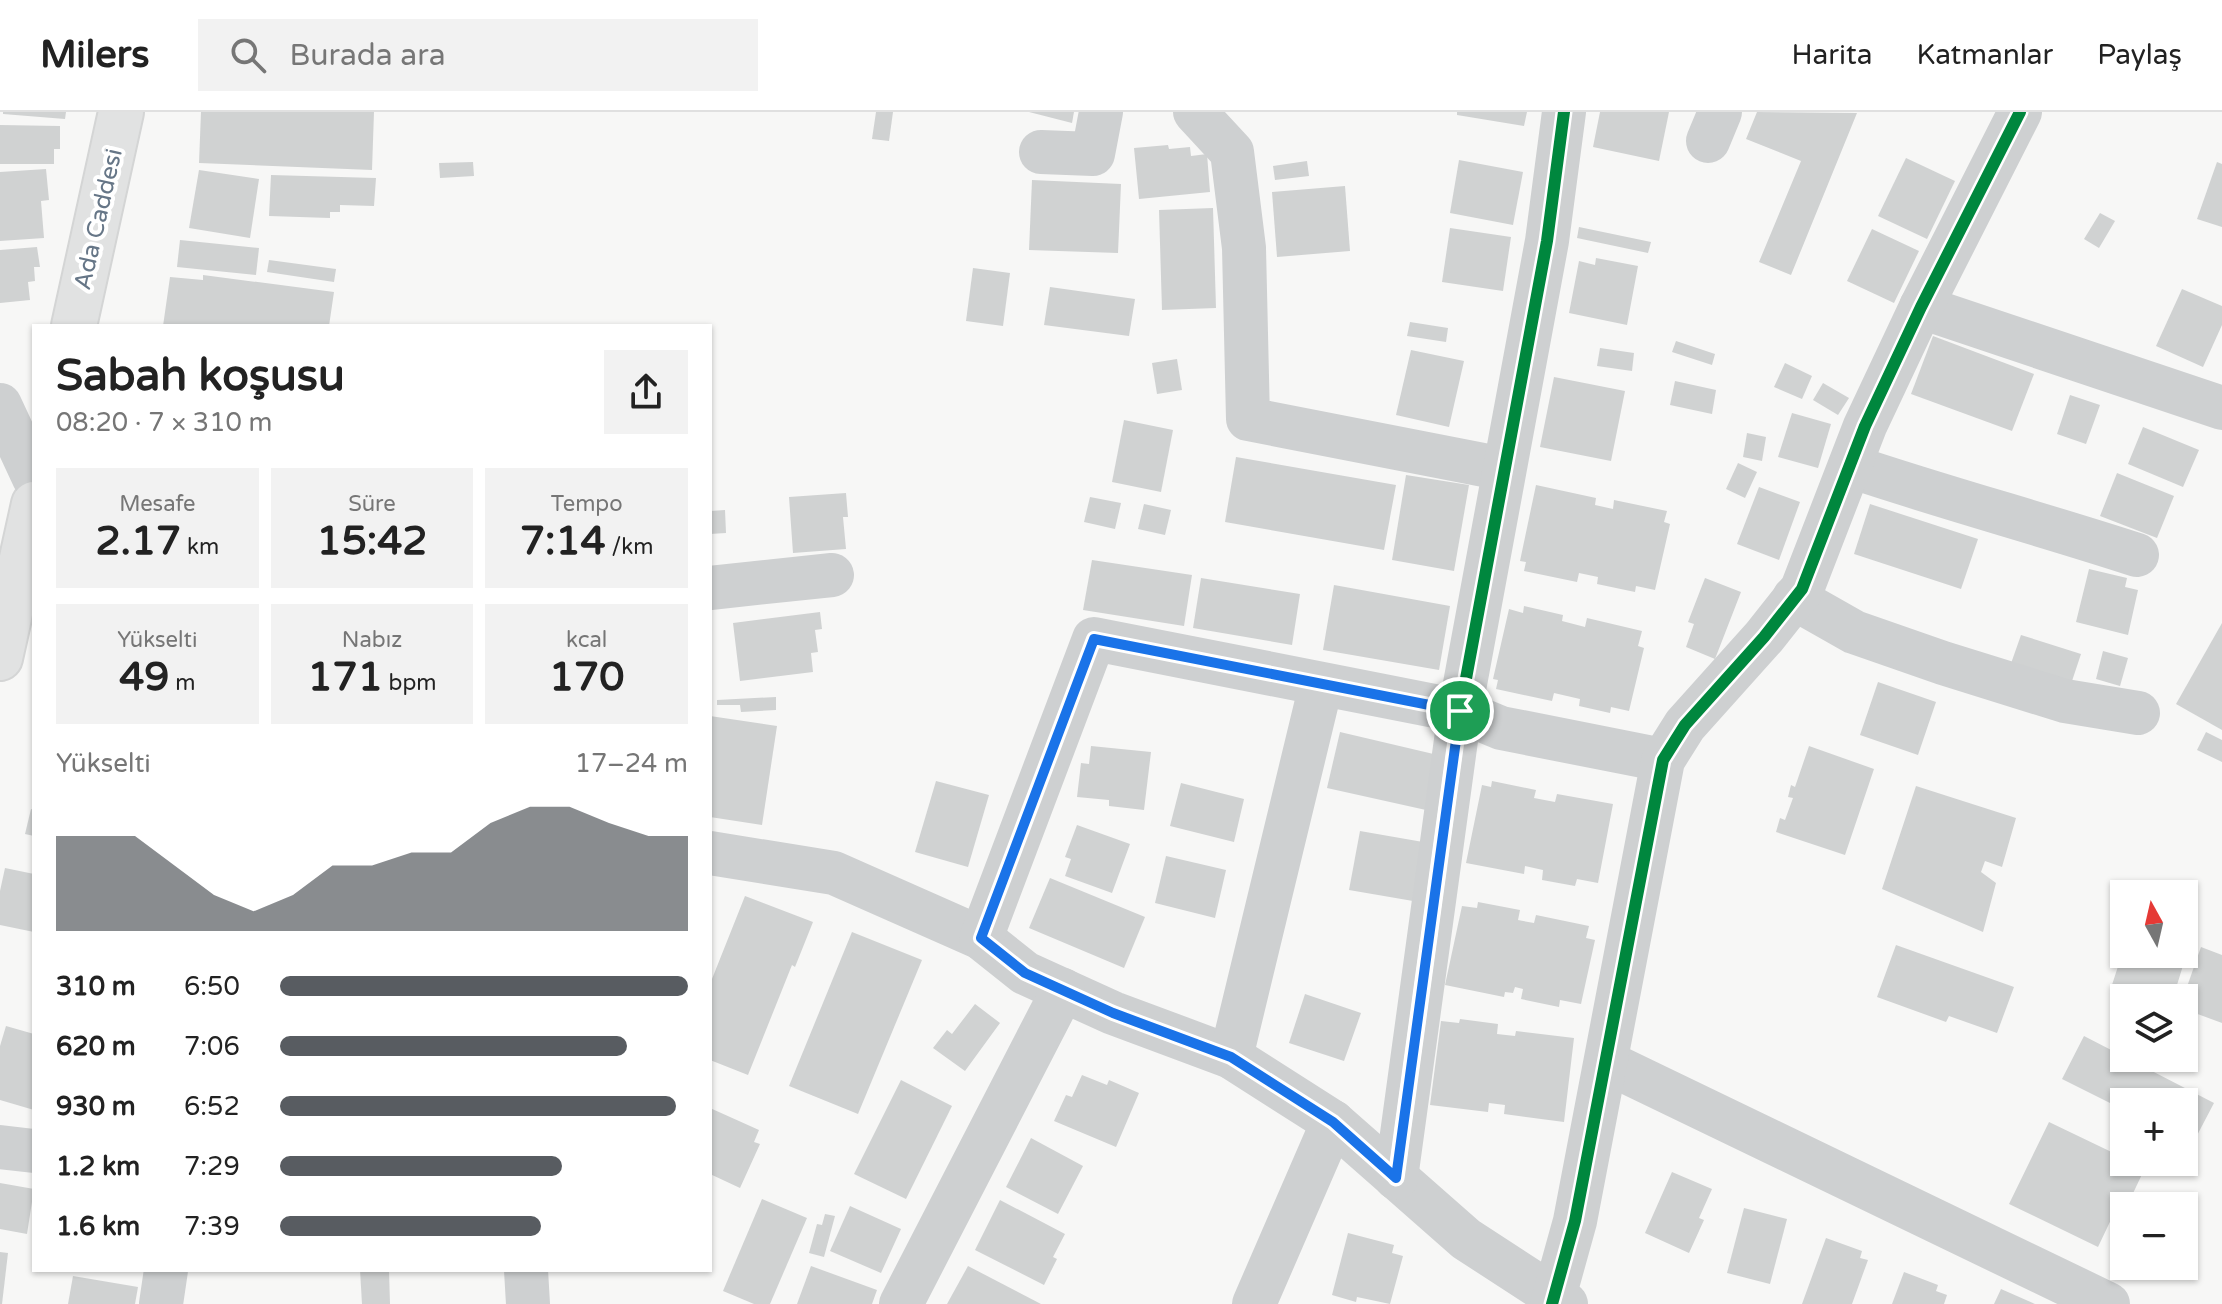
<!DOCTYPE html>
<html lang="tr">
<head>
<meta charset="utf-8">
<style>
  :root { --surface:#fff; --page:#f2f2f2; --text:#222; --muted:#767676; --line:#e0e0e0; --accent:#585c61 }
  body { margin:0; font-family:"Varela Round",sans-serif; background:var(--page); color:var(--text); height:100vh; display:flex; flex-direction:column; font-size:30px; white-space:nowrap }
  * { box-sizing:border-box; margin:0 }
  p { font-size:26px; color:var(--muted) }
  .icon { flex:none; width:44px; height:44px; fill:none; stroke:currentColor; stroke-width:2; stroke-linecap:round; stroke-linejoin:round }
  .map { position:relative; flex:1; overflow:hidden }
  .sheet { position:absolute; left:32px; top:212px; width:680px; height:948px; display:flex; flex-direction:column; background:var(--surface); border-radius:0px; box-shadow:0 2px 6px #0004 }
  .sheet>* { flex:none }
  .needle { width:52px; rotate:352deg }
  .buttons { position:absolute; left:2110px; top:768px; display:grid; gap:16px }
  .buttons a { display:grid; place-items:center; width:88px; height:88px; border-radius:0px; background:var(--surface); box-shadow:0 2px 6px #0004; font-size:40px }
  .pin { position:absolute; display:grid; place-items:center; width:68px; height:68px; color:#fff; margin:-34px; border:4px solid #fff; border-radius:50%; box-shadow:0 2px 8px #0007 }
  .round { display:grid; place-items:center; flex:none; width:84px; height:84px; border-radius:0px; background:var(--page) }
  .head { display:flex; align-items:center; justify-content:space-between; height:136px; padding:0 24px }
  h1 { font-size:44px; font-weight:800; line-height:60px }
  .stats { display:grid; grid-template-columns:repeat(3,1fr); gap:12px; height:136px; padding:8px 24px }
  .stats div { display:grid; align-content:center; border-radius:0px; background:var(--page); text-align:center }
  .stats b { font-size:40px; font-weight:800 }
  .stats small { font-size:22px; font-weight:400 }
  .stats p { font-size:22px }
  .chart { height:224px; padding:16px 24px }
  .chart p { display:flex; justify-content:space-between }
  .chart svg { width:100%; height:144px; margin-top:8px; fill:var(--accent); opacity:.7 }
  ul { padding:0 24px; list-style:none; font-size:26px }
  li { display:grid; grid-template-columns:128px 96px 1fr; align-items:center; height:60px }
  li i { height:20px; border-radius:10px; background:var(--accent) }
  header { display:flex; align-items:center; gap:48px; box-sizing:border-box; height:112px; padding:0 40px; background:var(--surface); border-bottom:2px solid var(--line) }
  header strong { font-size:38px }
  nav { display:flex; gap:44px; margin-inline-start:auto; font-size:28px }
  .search { width:560px; height:72px; background:var(--page); display:flex; align-items:center; gap:20px; box-sizing:border-box; padding:0 28px; border-radius:0px; color:var(--muted); font-size:30px }
  .map>svg:first-child { display:block }
</style>
</head>
<body>
<header>
<strong>Milers</strong>
<div class="search"><svg class="icon" aria-label="search" viewBox="0 0 24 24"><circle cx="10" cy="10" r="6"/><path d="M15 15l6 6"/></svg>Burada ara</div>
<nav><a>Harita</a><a>Katmanlar</a><a>Paylaş</a></nav>
</header>
<div class="map">
<svg width="2222" height="1192" viewBox="0 0 2222 1192">
  <rect width="100%" height="100%" fill="#f7f7f6"/>
  <g fill="#d0d2d2">
    <path d="M3 0H66L65 7 3 2Z"/>
    <path d="M201 0H374L372 58 199 51Z"/>
    <path d="M876 0H893L889 29 872 27Z"/>
    <path d="M1029 0H1074L1072 11Z"/>
    <path d="M1457 0H1527L1524 14 1457 3Z"/>
    <path d="M1600 0H1669L1659 49 1593 35Z"/>
    <path d="M1757 0 1857 1 1791 163 1759 150 1801 49 1746 27Z"/>
    <path d="M0 13 60 14V37H54V52H0Z"/>
    <path d="M1168 33 1169 37 1190 35 1191 44 1207 42 1210 80 1139 87 1134 36Z"/>
    <path d="M1906 46 1955 69 1927 127 1878 104Z"/>
    <path d="M1459 48 1523 60 1513 113 1450 101Z"/>
    <path d="M1307 49 1309 64 1275 68 1273 54Z"/>
    <path d="M473 50 474 64 440 66 439 51Z"/>
    <path d="M2217 50 2222 52V115L2197 107Z"/>
    <path d="M46 57 49 88 41 89 44 126 0 129V60Z"/>
    <path d="M199 58 259 67 250 126 189 116Z"/>
    <path d="M271 63 376 66 374 94 340 93V100H330V106L269 104Z"/>
    <path d="M1032 68 1121 72 1118 141 1029 138Z"/>
    <path d="M1345 74 1350 139 1277 145 1272 80Z"/>
    <path d="M1213 96 1216 196 1162 198 1159 98Z"/>
    <path d="M2100 101 2115 109 2099 136 2084 127Z"/>
    <path d="M1579 115 1651 130 1648 141 1577 126Z"/>
    <path d="M1450 116 1511 125 1503 179 1442 170Z"/>
    <path d="M1872 117 1919 139 1894 191 1847 169Z"/>
    <path d="M180 128 259 136 256 163 177 155Z"/>
    <path d="M37 135 40 155H34L35 169 28 170 30 188 0 191V138Z"/>
    <path d="M1596 146 1638 154 1627 213 1569 201 1579 149 1595 153Z"/>
    <path d="M269 148 336 157 334 170 267 160Z"/>
    <path d="M973 156 1010 161 1003 214 966 209Z"/>
    <path d="M203 163 334 180 329 214H163L170 165 203 168Z"/>
    <path d="M1050 175 1135 187 1129 224 1044 213Z"/>
    <path d="M2182 177 2222 194V213L2203 255 2156 234Z"/>
    <path d="M1410 210 1448 216 1446 230 1407 224Z"/>
    <path d="M1933 224 2034 262 2012 319 1911 282Z"/>
    <path d="M1676 229 1715 242 1712 253 1672 240Z"/>
    <path d="M1600 236 1634 241 1632 259 1597 254Z"/>
    <path d="M1411 238 1464 249 1449 315 1396 303Z"/>
    <path d="M1177 247 1182 278 1157 282 1152 251Z"/>
    <path d="M1785 251 1812 264 1802 287 1774 275Z"/>
    <path d="M1554 265 1625 279 1611 349 1540 335Z"/>
    <path d="M1675 269 1716 278 1712 302 1670 293Z"/>
    <path d="M1823 271 1849 286 1838 303 1813 288Z"/>
    <path d="M2070 283 2100 293 2086 332 2057 322Z"/>
    <path d="M1792 301 1831 312 1818 356 1778 345Z"/>
    <path d="M1124 308 1173 318 1161 380 1112 370Z"/>
    <path d="M2143 315 2199 338 2183 375 2128 352Z"/>
    <path d="M1747 321 1766 325 1762 349 1743 345Z"/>
    <path d="M1236 345 1396 373 1384 438 1225 410Z"/>
    <path d="M1738 351 1757 360 1745 386 1726 377Z"/>
    <path d="M2117 361 2174 384 2157 426 2100 404Z"/>
    <path d="M1406 363 1469 373 1454 459 1392 448Z"/>
    <path d="M1536 373 1596 386 1595 393 1613 397 1614 388 1667 399 1664 410 1670 412 1655 478 1636 474 1635 480 1597 472 1598 465 1579 461 1577 470 1524 459 1526 450 1520 449Z"/>
    <path d="M1759 375 1800 390 1779 448 1737 432Z"/>
    <path d="M846 381 848 405H843L846 437 793 441 789 385Z"/>
    <path d="M1090 385 1121 391 1115 417 1084 410Z"/>
    <path d="M1144 392 1171 398 1165 423 1138 417Z"/>
    <path d="M1870 392 1978 427 1961 477 1854 442Z"/>
    <path d="M725 398 726 421 710 422V399Z"/>
    <path d="M1092 448 1192 463 1184 514 1083 498Z"/>
    <path d="M2089 457 2127 466 2125 475 2138 478 2128 523 2076 510Z"/>
    <path d="M1201 466 1300 482 1292 533 1193 516Z"/>
    <path d="M1705 466 1741 480 1715 547 1686 535 1694 512 1688 510Z"/>
    <path d="M1334 473 1450 494 1439 558 1323 538Z"/>
    <path d="M1524 494 1563 503 1562 509 1585 515 1587 506 1642 519 1638 534 1644 536 1629 599 1611 595 1610 601 1579 594 1580 587 1554 581 1552 589 1496 577 1498 568 1493 567 1509 497 1523 501Z"/>
    <path d="M820 500 822 517 815 518 818 540 811 541 813 560 740 569 733 511Z"/>
    <path d="M2222 511V618L2176 592Z"/>
    <path d="M2021 523 2081 542 2068 581 2008 560Z"/>
    <path d="M2103 539 2128 546 2120 574 2096 567Z"/>
    <path d="M1878 570 1936 590 1918 643 1860 623Z"/>
    <path d="M776 585V598L741 600 740 593H717V588Z"/>
    <path d="M710 604 777 614 762 713 710 705Z"/>
    <path d="M1340 620 1442 644 1435 700 1327 676Z"/>
    <path d="M2206 620 2222 628V650L2197 638Z"/>
    <path d="M1091 634 1151 640 1144 698 1109 694V688L1077 685 1081 651 1089 652Z"/>
    <path d="M1809 634 1874 657 1845 743 1776 720 1780 706 1785 708 1793 686 1788 685 1791 673 1795 675Z"/>
    <path d="M936 669 989 683 968 755 915 740Z"/>
    <path d="M1492 669 1536 678 1534 686 1555 690 1557 682 1613 692 1598 771 1577 767 1575 774 1542 768 1543 758 1525 754 1524 762 1466 751 1482 673 1491 675Z"/>
    <path d="M1181 671 1244 687 1234 730 1170 714Z"/>
    <path d="M1916 674 2016 706 2002 755 1985 749 1981 760 1996 771 1983 820 1882 777Z"/>
    <path d="M31 697 34 698V724L25 722Z"/>
    <path d="M1077 713 1130 732 1112 781 1065 764 1071 747 1065 745Z"/>
    <path d="M1360 719 1423 730 1413 789 1349 778Z"/>
    <path d="M1166 744 1226 758 1215 806 1155 791Z"/>
    <path d="M5 756 34 762V820L0 813V779Z"/>
    <path d="M1050 766 1145 805 1124 856 1029 816Z"/>
    <path d="M745 784 813 810 795 855 792 853 748 963 710 948V872Z"/>
    <path d="M1478 790 1520 798 1518 808 1534 811 1536 803 1589 814 1586 826 1595 828 1581 892 1560 888 1559 895 1521 887 1523 877 1515 875 1513 881 1505 880 1504 885 1445 873 1462 794 1477 796Z"/>
    <path d="M852 820 922 848 858 1002 789 974Z"/>
    <path d="M1896 833 2014 875 1997 921 1949 904 1946 910 1877 885Z"/>
    <path d="M2184 833 2189 834 2173 886H2143L2111 876 2122 842H2184Z"/>
    <path d="M2201 835 2222 843V911L2184 897 2183 886Z"/>
    <path d="M1305 882 1361 901 1344 949 1289 931Z"/>
    <path d="M975 892 1000 911 965 959 933 936 947 918 952 922Z"/>
    <path d="M1460 907 1498 912 1497 922 1515 924 1516 919 1574 926 1564 1010 1504 1002 1505 993 1489 991 1488 1000 1430 993 1441 909 1459 911Z"/>
    <path d="M6 914 34 922V998L0 988V934Z"/>
    <path d="M2084 924 2214 991 2192 1033 2184 1029V990H2124V998L2062 967Z"/>
    <path d="M1082 963 1107 973 1109 968 1139 981 1116 1035 1054 1009 1066 983 1072 985Z"/>
    <path d="M901 968 952 994 906 1087 854 1062Z"/>
    <path d="M710 996 759 1018 754 1030 760 1032 740 1076 710 1062Z"/>
    <path d="M2049 1010 2124 1046V1050H2132L2145 1056 2127 1094H2124V1098L2117 1095 2098 1135 2009 1092Z"/>
    <path d="M1031 1026 1083 1054 1058 1102 1006 1075Z"/>
    <path d="M1672 1060 1712 1077 1699 1106 1704 1108 1689 1141 1645 1121Z"/>
    <path d="M0 1071 34 1077 27 1122 0 1117Z"/>
    <path d="M762 1087 807 1106 770 1192H754L723 1179Z"/>
    <path d="M1000 1088 1065 1122 1053 1145 1057 1147 1044 1173 975 1138Z"/>
    <path d="M850 1094 901 1117 881 1161 830 1139Z"/>
    <path d="M1744 1096 1787 1107 1770 1172 1727 1161Z"/>
    <path d="M825 1102 835 1104 824 1145 809 1141 817 1112 822 1113Z"/>
    <path d="M1348 1121 1394 1133 1392 1141 1403 1144 1390 1192 1357 1185 1356 1190 1332 1183Z"/>
    <path d="M1826 1126 1862 1139 1860 1146 1868 1148 1852 1192H1802Z"/>
    <path d="M0 1140 8 1141 2 1192H0Z"/>
    <path d="M811 1154 877 1178 872 1192H797Z"/>
    <path d="M968 1154 1041 1192H947Z"/>
    <path d="M360 1158H389L390 1192H362Z"/>
    <path d="M1904 1160 1938 1173 1936 1179 1947 1183 1944 1192H1892Z"/>
    <path d="M73 1164 138 1175 135 1192H68Z"/>
    <path d="M2001 1177 2035 1192H1994Z"/>
  </g>
  <g fill="none" stroke-linecap="round" stroke-linejoin="round">
    <g stroke="#d4d5d5" stroke-width="48">
      <g id="major">
        <path d="M74 214 121 0"/>
        <path d="M0 546 34 392"/>
      </g>
    </g>
    <g stroke="#ced0d1" stroke-width="44">
      <path d="M1195 0 1232 40 1244 136 1248 307 1504 357"/>
      <path d="M1708 29 1720 0"/>
      <path d="M1041 40 1093 42 1101 0"/>
      <path d="M1921 195 2222 296"/>
      <path d="M0 293 34 366"/>
      <path d="M1850 354C1945 386 2042 412 2137 443"/>
      <path d="M710 476 832 463"/>
      <path d="M1794 486 1854 520 1943 551 2065 589 2138 601"/>
      <path d="M710 741 834 761 981 826 1025 861 1113 901 1231 945 1333 1010 1466 1127 1566 1192"/>
      <path d="M981 826 1094 527 1460 599 1501 616 1663 648"/>
      <path d="M1231 945 1321 573"/>
      <path d="M1606 950 2108 1192"/>
      <path d="M0 1035 34 1039"/>
      <path d="M1396 1066 1460 599 1547 129 1564 0"/>
      <path d="M526 1158 528 1192"/>
      <path d="M161 1192 166 1158"/>
      <path d="M901 1192 1063 878"/>
      <path d="M1254 1192 1333 1010"/>
      <path d="M1552 1192 1575 1109 1663 648 1685 613 1764 525 1802 477 1865 314 1921 195 2020 0"/>
    </g>
    <use href="#major" stroke="#e1e2e2" stroke-width="44"/>
    <g stroke="#fff" stroke-width="17">
      <g id="cycleway">
        <path d="M1396 1066 1460 599 1547 129 1564 0"/>
        <path d="M1552 1192 1575 1109 1663 648 1685 613 1764 525 1802 477 1865 314 1921 195 2020 0"/>
      </g>
    </g>
    <use href="#cycleway" stroke="#00873e" stroke-width="12"/>
  </g>
  <g fill="none" stroke-linecap="round" stroke-linejoin="round">
    <g stroke="#fff" stroke-width="16">
      <path id="route" d="M1094 527 1460 599 1396 1066 1333 1010 1231 945 1113 901 1025 861 981 826Z"/>
    </g>
    <use href="#route" stroke="#1a73e8" stroke-width="10"/>
  </g>
  <g text-anchor="middle" stroke-width="8" stroke-linejoin="round" paint-order="stroke">
    <g font-size="24" fill="#667687" stroke="#fff">
      <text transform="translate(98 107) rotate(-77)" y="8">Ada Caddesi</text>
    </g>
  </g>
</svg>
<div class="buttons">
<a><svg class="needle" viewBox="-14 -14 28 28"><path d="M0-13l5 13h-10z" fill="#e53935"/><path d="M0 13l5-13h-10z" fill="#767676"/></svg></a>
<a><svg class="icon" aria-label="layers" viewBox="0 0 24 24"><path d="M12 4l9 5-9 5-9-5zM3 14l9 5 9-5"/></svg></a>
<a>+</a>
<a>−</a>
</div>
<div class="pin" style="left:1460px;top:599px;background:#1e9e55"><svg class="icon" aria-label="arrive" viewBox="0 0 24 24"><path d="M6 21V4h12l-3 4 3 4H6"/></svg></div>
<section class="sheet">
<div class="head"><div><h1>Sabah koşusu</h1><p>08:20 · 7 × 310 m</p></div><a class="round"><svg class="icon" aria-label="share" viewBox="0 0 24 24"><path d="M12 15V3M7 8l5-5 5 5M5 13v7h14v-7"/></svg></a></div>
<div class="stats">
<div><p>Mesafe</p><b>2.17<small> km</small></b></div>
<div><p>Süre</p><b>15:42</b></div>
<div><p>Tempo</p><b>7:14<small> /km</small></b></div>
</div>
<div class="stats">
<div><p>Yükselti</p><b>49<small> m</small></b></div>
<div><p>Nabız</p><b>171<small> bpm</small></b></div>
<div><p>kcal</p><b>170</b></div>
</div>
<div class="chart"><p><span>Yükselti</span>17–24 m</p>
<svg viewBox="0 0 160 44" preserveAspectRatio="none"><path d="M0 44V15L10 15L20 15L30 24L40 33L50 38L60 33L70 24L80 24L90 20L100 20L110 11L120 6L130 6L140 11L150 15L160 15V44z"/></svg>
</div>
<ul>
<li><b>310 m</b>6:50<i style="width:100%"></i></li>
<li><b>620 m</b>7:06<i style="width:85%"></i></li>
<li><b>930 m</b>6:52<i style="width:97%"></i></li>
<li><b>1.2 km</b>7:29<i style="width:69%"></i></li>
<li><b>1.6 km</b>7:39<i style="width:64%"></i></li>
</ul>
</section>
</div>
</body>
</html>
